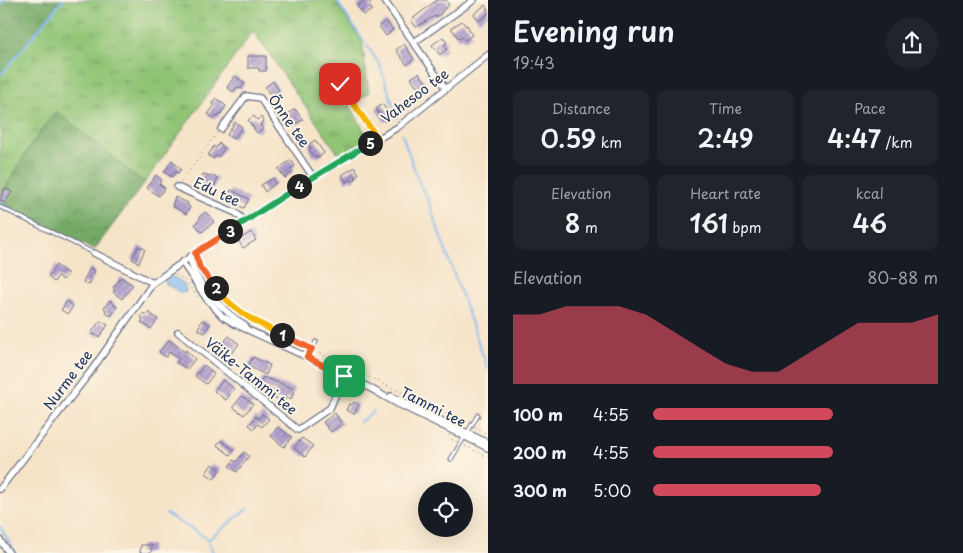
<!DOCTYPE html>
<html lang="en">
<head>
<meta charset="utf-8">
<style>
  :root { --surface:#171b24; --page:#20242c; --text:#f1f3f6; --muted:#9ea1a6; --accent:#d1495b }
  body { margin:0; font-family:"Playpen Sans",sans-serif; background:var(--page); color:var(--text); height:100vh; display:flex; flex-direction:column; font-size:19px; white-space:nowrap }
  * { box-sizing:border-box; margin:0 }
  p { font-size:16px; color:var(--muted) }
  .icon { flex:none; width:28px; height:28px; fill:none; stroke:currentColor; stroke-width:2; stroke-linecap:round; stroke-linejoin:round }
  .map { position:relative; flex:1; overflow:hidden }
  .panel { display:flex; flex-direction:column; background:var(--surface); width:475px }
  .panel>* { flex:none }
  .controls { position:absolute; left:418px; top:482px; display:grid; gap:10px }
  .controls a { display:grid; place-items:center; width:55px; height:55px; border-radius:50%; background:var(--surface); box-shadow:0 5px 20px #0002; font-size:25px }
  .pin { position:absolute; display:grid; place-items:center; width:42px; height:42px; color:#fff; margin:-21px; border-radius:10px; box-shadow:0 2px 8px #0006 }
  .km { position:absolute; width:25px; height:25px; margin:-12px; border-radius:50%; background:#222; color:#fff; font-size:14px; line-height:25px; text-align:center }
  .round { display:grid; place-items:center; flex:none; width:52px; height:52px; border-radius:26px; background:var(--page) }
  .headline { display:flex; align-items:center; justify-content:space-between; height:85px; padding:0 25px }
  h1 { font-size:28px; font-weight:600; line-height:38px }
  .figures { display:grid; grid-template-columns:repeat(3,1fr); gap:8px; height:85px; padding:5px 25px }
  .figures div { display:grid; align-content:center; border-radius:10px; background:var(--page); text-align:center }
  .figures b { font-size:25px; font-weight:600 }
  .figures small { font-size:14px; font-weight:400 }
  .figures p { font-size:14px }
  .chart { height:140px; padding:10px 25px }
  .chart p { display:flex; justify-content:space-between }
  .chart svg { width:100%; height:90px; margin-top:5px; fill:var(--accent); opacity:.7 }
  ul { padding:0 25px; list-style:none; font-size:16px }
  li { display:grid; grid-template-columns:80px 60px 1fr; align-items:center; height:38px }
  li i { height:12px; border-radius:6px; background:var(--accent) }
  main { display:flex; flex:1; min-height:0 }
  .map>svg:first-child { display:block }
</style>
</head>
<body>
<main>
<div class="map">
<svg width="488" height="553" viewBox="0 0 488 553">
  <defs>
    <pattern id="grass-tufts" width="24" height="20" patternUnits="userSpaceOnUse" patternTransform="scale(1.25)"><rect width="24" height="20" fill="#90c475"/><path d="M3 7l-1-3M5 7V3M7 7l1-3M15 17l-1-3M17 17v-4M19 17l1-3" fill="none" stroke="#75a063"/></pattern>
    <pattern id="forest-crowns" width="20" height="18" patternUnits="userSpaceOnUse" patternTransform="scale(1.25)"><rect width="20" height="18" fill="#74aa66"/><path d="M2 6a3 3 0 1 1 6 0M12 15a3 3 0 1 1 6 0" fill="none" stroke="#5e8b57"/></pattern>
    <pattern id="water-ripples" width="26" height="14" patternUnits="userSpaceOnUse" patternTransform="scale(1.25)"><rect width="26" height="14" fill="#7ebaf0"/><path d="M2 4q2-2 4 0t4 0M15 11q2-2 4 0t4 0" fill="none" stroke="#6698c6"/></pattern>
    <pattern id="building-hatch" width="6" height="6" patternUnits="userSpaceOnUse" patternTransform="scale(1.25)"><rect width="6" height="6" fill="#b09cce"/><path d="M-1 1l2-2M0 6l6-6M5 7l2-2" fill="none" stroke="#8e80aa"/></pattern>
  </defs>
  <rect width="100%" height="100%" fill="#fcf5e5"/>
  <filter id="ink" filterUnits="userSpaceOnUse"><feTurbulence type="fractalNoise" baseFrequency=".02" numOctaves="2"/><feDisplacementMap in="SourceGraphic" scale="10" xChannelSelector="R" yChannelSelector="G"/><feConvolveMatrix kernelMatrix="1 2 1 2 8 2 1 2 1" color-interpolation-filters="sRGB"/></filter>
  <filter id="wash" filterUnits="userSpaceOnUse"><feTurbulence type="fractalNoise" baseFrequency=".0096" numOctaves="4" result="noise"/><feDisplacementMap in="SourceGraphic" scale="20" xChannelSelector="R" yChannelSelector="G"/><feGaussianBlur stdDeviation="1.12" result="paint"/><feColorMatrix in="noise" values="0 0 0 0 0 0 0 0 0 0 0 0 0 0 0 0 0 1.4 0 .05"/><feComposite in="paint" operator="in"/></filter>
  <g filter="url(#wash)">
    <rect width="100%" height="100%" fill="#f6e4c9"/>
    <path fill="url(#grass-tufts)" stroke="#567a6a" d="M62 0H334L362 41 369 93 350 105 369 140 339 155 253 31 145 182 135 176 56 111 31 145 0 197V75Z"/>
    <g fill="url(#forest-crowns)" stroke="#486c62">
      <path d="M3 0H62L0 75V4Z"/>
      <path d="M56 111 135 176 145 182 94 250 0 203V197L31 145Z"/>
    </g>
    <path fill="url(#water-ripples)" stroke="#4c74a7" d="M169 277C177 277 186 283 186 292L181 293 166 284 165 281Z"/>
    <g fill="none" stroke-linecap="round" stroke-linejoin="round">
      <g stroke="#7ebaf0" stroke-width="2">
        <path d="M336 0 380 65 397 118"/>
        <path d="M0 6 5 0"/>
        <path d="M0 76 63 0"/>
        <path d="M402 134 420 185 428 199 434 218 488 369"/>
        <path d="M0 204 13 211"/>
        <path d="M360 422 374 411"/>
        <path d="M166 514 205 537 208 540 213 553"/>
        <path d="M0 527 16 553"/>
        <path d="M208 540 247 509"/>
      </g>
    </g>
    <g id="blocks">
      <g fill="url(#building-hatch)">
        <path d="M366 0H368L371 4 369 6 372 10 364 15 357 6Z"/>
        <path d="M437 0H446L449 5 441 12 442 13 436 17 435 16 416 27 411 20Z"/>
        <path d="M485 5 488 9V14L479 21 474 14Z"/>
        <path d="M386 21 393 30 386 36 379 26Z"/>
        <path d="M462 21 466 26 467 25 472 35 465 40 462 37 459 39 451 28Z"/>
        <path d="M443 37 447 43 444 45 447 49 440 55 432 45Z"/>
        <path d="M404 44 414 59 407 65 396 50Z"/>
        <path d="M248 56H266V71H259V68H248Z"/>
        <path d="M419 73 427 84 419 89 411 78Z"/>
        <path d="M235 76 245 83 241 89 237 87 233 92 227 87Z"/>
        <path d="M273 81 279 90 271 96 265 87Z"/>
        <path d="M216 98 226 106 218 117 216 116 214 119 208 114 215 105 212 103Z"/>
        <path d="M382 104 392 117 385 122 376 109Z"/>
        <path d="M295 109 303 120 293 126 286 115Z"/>
        <path d="M254 116 257 120 261 117 264 122 260 124 263 129 257 133 248 120Z"/>
        <path d="M235 122 242 127 233 139 227 135Z"/>
        <path d="M315 140 324 153 318 158 316 155 314 157 309 150 311 148 308 145Z"/>
        <path d="M219 143 225 148 218 157 216 156 213 159 208 155 214 146 216 148Z"/>
        <path d="M172 160 181 169 178 173 176 172 172 177 164 172Z"/>
        <path d="M291 160 295 166 291 169 293 172 285 178 278 169Z"/>
        <path d="M355 167 359 174 355 176 356 179 352 181 351 179 346 182 342 175Z"/>
        <path d="M203 174 218 178 213 189 199 181Z"/>
        <path d="M156 175 162 180 159 184 165 188 159 196 147 188Z"/>
        <path d="M273 178 276 183 265 192 261 185Z"/>
        <path d="M5 188 12 192 5 203 0 200Z"/>
        <path d="M231 190 249 199 244 208 226 200Z"/>
        <path d="M175 197 188 203 187 205 190 207 186 214 172 206Z"/>
        <path d="M205 212 213 219H212L214 222 202 232 195 224 200 219 199 217Z"/>
        <path d="M251 232 256 240 243 248 238 240Z"/>
        <path d="M139 246 145 249 139 263 132 259Z"/>
        <path d="M56 265 68 274 63 280 58 276 54 282 48 277Z"/>
        <path d="M90 268 95 271 89 285 83 282Z"/>
        <path d="M121 277 133 285 122 299 113 292 115 290 113 288Z"/>
        <path d="M110 300 117 307 111 316 105 312 106 310 104 308Z"/>
        <path d="M67 301 73 306 68 314 61 310Z"/>
        <path d="M148 312 158 319 151 329 141 322 143 319 141 317 144 313 146 315Z"/>
        <path d="M202 320 210 324 205 333 198 329Z"/>
        <path d="M100 321 108 325 99 337 91 333Z"/>
        <path d="M229 336 239 344 229 356 219 348Z"/>
        <path d="M169 340 185 352 186 350 195 359 187 369 176 362 179 359 169 352 166 357 159 352Z"/>
        <path d="M253 357 270 365 266 375 248 366Z"/>
        <path d="M204 365 214 374 206 384 195 376Z"/>
        <path d="M263 377 295 389 291 399 286 397 284 402 274 397 276 392 259 385Z"/>
        <path d="M223 380 234 389 226 400 214 391Z"/>
        <path d="M242 396 253 404 244 415 233 407Z"/>
        <path d="M354 402 359 405 354 414 346 410 349 404 352 405Z"/>
        <path d="M335 413 342 424 331 432 323 422Z"/>
        <path d="M262 414 269 419 262 427 258 424 254 429 249 425 256 416 258 419Z"/>
        <path d="M278 427 292 437 284 447 271 436Z"/>
        <path d="M302 438 313 446 305 457 294 448Z"/>
        <path d="M221 440 234 450 230 455 217 445Z"/>
        <path d="M244 452 249 456 237 472 229 466 234 460 236 462Z"/>
        <path d="M212 464 220 469 214 479 206 473Z"/>
        <path d="M141 545H152L151 553H140Z"/>
      </g>
    </g>
  </g>
  <g filter="url(#ink)">
    <use href="#blocks" fill-opacity="0" stroke="#686e83" stroke-width="1"/>
    <g fill="none" stroke-linecap="round" stroke-linejoin="round">
      <g stroke="#686e83" stroke-width="5">
        <g id="lane">
          <path d="M0 207 94 253"/>
          <path d="M307 357 316 342"/>
          <path d="M451 459 478 415"/>
        </g>
      </g>
      <g stroke="#686e83" stroke-width="8">
        <g id="street">
          <path d="M384 0 446 89"/>
          <path d="M413 43 474 0"/>
          <path d="M340 84 378 139"/>
          <path d="M221 129 246 96 260 98 313 177"/>
          <path d="M177 187 236 213 245 221"/>
          <path d="M94 253 153 283"/>
          <path d="M190 257C193 282 224 312 245 325"/>
          <path d="M182 262 206 298 222 316 235 324 307 357 368 387 398 404 488 448"/>
          <path d="M178 332 298 430 330 408 344 375"/>
          <path d="M391 396 488 443"/>
          <path d="M0 489 91 371 153 283 203 248 313 177 398 127 488 55"/>
          <path d="M0 540 9 553"/>
        </g>
      </g>
      <g stroke="#686e83" stroke-width="1" stroke-dasharray="1 4" stroke-linecap="butt">
        <path d="M181 182 217 133"/>
        <path d="M197 258C214 306 265 327 307 347"/>
        <path d="M176 275 184 279 199 299"/>
        <path d="M315 351 467 424"/>
        <path d="M475 428 488 434"/>
        <path d="M449 435 451 439 457 442"/>
        <path d="M465 446 488 457"/>
      </g>
      <use href="#lane" stroke="#fff" stroke-width="3"/>
      <use href="#street" stroke="#fff" stroke-width="5.5"/>
    </g>
  </g>
  <g fill="none" stroke-linecap="round" stroke-linejoin="round" filter="url(#ink)">
    <g stroke="#fff" stroke-width="10">
      <path id="split-1" d="M282 335 312 349 307 357 344 376"/>
    </g>
    <g stroke="#fff" stroke-width="10">
      <path id="split-2" d="M216 288C234 311 257 323 282 335"/>
    </g>
    <g stroke="#fff" stroke-width="10">
      <path id="split-3" d="M216 288 200 268 195 253 230 231"/>
    </g>
    <g stroke="#fff" stroke-width="10">
      <path id="split-4" d="M230 231 299 186"/>
    </g>
    <g stroke="#fff" stroke-width="10">
      <path id="split-5" d="M299 186 370 143"/>
    </g>
    <g stroke="#fff" stroke-width="10">
      <path id="split-6" d="M340 84 378 139 370 143"/>
    </g>
    <use href="#split-1" stroke="#f0652b" stroke-width="6"/>
    <use href="#split-2" stroke="#f5b400" stroke-width="6"/>
    <use href="#split-3" stroke="#f0652b" stroke-width="6"/>
    <use href="#split-4" stroke="#22a559" stroke-width="6"/>
    <use href="#split-5" stroke="#22a559" stroke-width="6"/>
    <use href="#split-6" stroke="#f5b400" stroke-width="6"/>
  </g>
  <g text-anchor="middle" stroke-width="4" stroke-linejoin="round" paint-order="stroke">
    <g font-size="14" fill="#1b2f5e" stroke="#fcf5e5">
      <text transform="translate(415 96) rotate(-37)" y="5">Vahesoo tee</text>
      <text transform="translate(289 121) rotate(55)" y="5">Õnne tee</text>
      <text transform="translate(217 192) rotate(25)" y="5">Edu tee</text>
      <text transform="translate(251 376) rotate(39)" y="5">Väike-Tammi tee</text>
      <text transform="translate(68 380) rotate(-53)" y="5">Nurme tee</text>
      <text transform="translate(433 407) rotate(27)" y="5">Tammi tee</text>
    </g>
  </g>
</svg>
<div class="controls">
<a><svg class="icon" aria-label="locate" viewBox="0 0 24 24"><circle cx="12" cy="12" r="6"/><path d="M12 2v4M12 18v4M2 12h4M18 12h4"/></svg></a>
</div>
<div class="pin" style="left:344px;top:376px;background:#1e9e55"><svg class="icon" aria-label="arrive" viewBox="0 0 24 24"><path d="M6 21V4h12l-3 4 3 4H6"/></svg></div>
<div class="pin" style="left:340px;top:84px;background:#d93025"><svg class="icon" aria-label="check" viewBox="0 0 24 24"><path d="M5 12l5 5 9-10"/></svg></div>
<b class="km" style="left:282px;top:335px">1</b>
<b class="km" style="left:216px;top:288px">2</b>
<b class="km" style="left:230px;top:231px">3</b>
<b class="km" style="left:299px;top:186px">4</b>
<b class="km" style="left:370px;top:143px">5</b>
</div>
<section class="panel">
<div class="headline"><div><h1>Evening run</h1><p>19:43</p></div><a class="round"><svg class="icon" aria-label="share" viewBox="0 0 24 24"><path d="M12 15V3M7 8l5-5 5 5M5 13v7h14v-7"/></svg></a></div>
<div class="figures">
<div><p>Distance</p><b>0.59<small> km</small></b></div>
<div><p>Time</p><b>2:49</b></div>
<div><p>Pace</p><b>4:47<small> /km</small></b></div>
</div>
<div class="figures">
<div><p>Elevation</p><b>8<small> m</small></b></div>
<div><p>Heart rate</p><b>161<small> bpm</small></b></div>
<div><p>kcal</p><b>46</b></div>
</div>
<div class="chart"><p><span>Elevation</span>80–88 m</p>
<svg viewBox="0 0 160 44" preserveAspectRatio="none"><path d="M0 44V10L10 10L20 6L30 6L40 6L50 10L60 18L70 26L80 34L90 38L100 38L110 30L120 22L130 14L140 14L150 14L160 10V44z"/></svg>
</div>
<ul>
<li><b>100 m</b>4:55<i style="width:63%"></i></li>
<li><b>200 m</b>4:55<i style="width:63%"></i></li>
<li><b>300 m</b>5:00<i style="width:59%"></i></li>
</ul>
</section>
</main>
</body>
</html>
